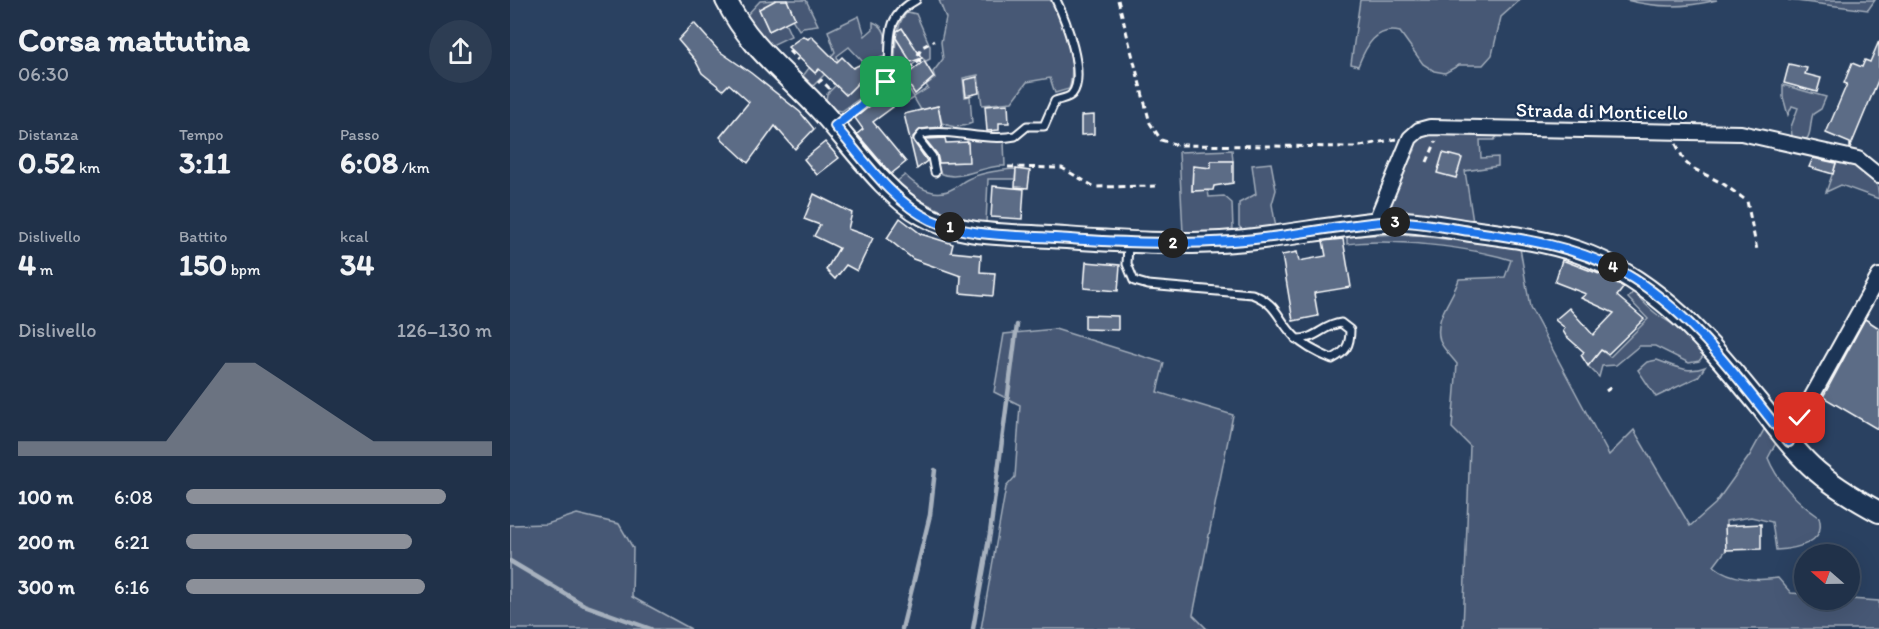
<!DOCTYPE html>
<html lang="it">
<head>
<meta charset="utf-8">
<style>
  :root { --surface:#203149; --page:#2d3d53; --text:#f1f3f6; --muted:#a2a9b4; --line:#3d4c61; --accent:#8c9099 }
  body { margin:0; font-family:Itim,sans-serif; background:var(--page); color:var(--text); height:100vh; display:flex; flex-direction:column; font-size:22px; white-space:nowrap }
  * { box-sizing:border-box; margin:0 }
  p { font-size:20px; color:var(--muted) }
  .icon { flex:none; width:33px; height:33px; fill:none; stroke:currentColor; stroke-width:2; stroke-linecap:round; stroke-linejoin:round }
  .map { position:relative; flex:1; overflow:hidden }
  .details { display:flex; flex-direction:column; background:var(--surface); width:510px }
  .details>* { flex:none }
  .needle { width:39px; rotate:290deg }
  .buttons { position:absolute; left:1284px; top:544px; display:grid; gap:12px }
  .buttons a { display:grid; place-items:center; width:66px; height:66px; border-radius:50%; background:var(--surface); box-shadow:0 6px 24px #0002,0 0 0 2px var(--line); font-size:30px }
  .pin { position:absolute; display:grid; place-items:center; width:51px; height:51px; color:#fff; margin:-26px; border-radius:12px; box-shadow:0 3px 9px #0006 }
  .km { position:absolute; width:30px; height:30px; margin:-15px; border-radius:50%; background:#222; color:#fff; font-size:16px; line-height:30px; text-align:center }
  .round { display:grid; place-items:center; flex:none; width:63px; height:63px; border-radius:32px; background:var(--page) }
  .overview { display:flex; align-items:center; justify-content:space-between; height:102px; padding:0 18px }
  h1 { font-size:33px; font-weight:700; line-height:45px }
  .stats { display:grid; grid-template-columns:repeat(3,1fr); gap:9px; height:102px; padding:6px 18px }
  .stats div { display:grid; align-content:center }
  .stats b { font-size:30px; font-weight:700 }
  .stats small { font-size:16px; font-weight:400 }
  .stats p { font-size:16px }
  .chart { height:168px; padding:12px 18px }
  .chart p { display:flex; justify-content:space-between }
  .chart svg { width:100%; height:108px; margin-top:6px; fill:var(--accent); opacity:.7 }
  ul { padding:0 18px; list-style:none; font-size:20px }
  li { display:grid; grid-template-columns:96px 72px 1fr; align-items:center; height:45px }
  li i { height:15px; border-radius:8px; background:var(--accent) }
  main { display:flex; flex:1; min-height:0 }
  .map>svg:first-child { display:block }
</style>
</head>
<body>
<main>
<section class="details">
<div class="overview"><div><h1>Corsa mattutina</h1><p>06:30</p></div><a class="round"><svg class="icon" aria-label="share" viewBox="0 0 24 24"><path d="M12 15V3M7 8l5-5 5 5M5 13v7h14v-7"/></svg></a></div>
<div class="stats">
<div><p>Distanza</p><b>0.52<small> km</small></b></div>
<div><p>Tempo</p><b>3:11</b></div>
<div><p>Passo</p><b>6:08<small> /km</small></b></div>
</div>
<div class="stats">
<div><p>Dislivello</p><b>4<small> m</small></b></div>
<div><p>Battito</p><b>150<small> bpm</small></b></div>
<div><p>kcal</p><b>34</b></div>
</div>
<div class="chart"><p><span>Dislivello</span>126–130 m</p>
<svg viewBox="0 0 160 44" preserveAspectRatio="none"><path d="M0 44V38L10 38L20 38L30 38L40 38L50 38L60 22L70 6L80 6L90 14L100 22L110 30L120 38L130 38L140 38L150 38L160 38V44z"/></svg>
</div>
<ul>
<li><b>100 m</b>6:08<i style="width:85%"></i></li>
<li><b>200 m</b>6:21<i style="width:74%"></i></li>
<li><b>300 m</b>6:16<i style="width:78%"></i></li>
</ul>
</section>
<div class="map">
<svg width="1369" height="629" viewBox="0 0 1369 629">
  <rect width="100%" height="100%" fill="#2a4161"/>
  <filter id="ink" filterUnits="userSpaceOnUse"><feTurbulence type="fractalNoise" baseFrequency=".0167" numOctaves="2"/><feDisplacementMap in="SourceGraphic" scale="12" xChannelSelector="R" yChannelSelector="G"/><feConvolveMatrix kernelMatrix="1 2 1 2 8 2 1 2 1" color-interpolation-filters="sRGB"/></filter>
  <g filter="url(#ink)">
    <g fill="#465975" stroke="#a2acba" stroke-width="1.5">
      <path d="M266 0 249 9 259 31 275 23 281 36 260 46 257 44 236 16 250 1Z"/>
      <path d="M277 0H296L308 25 293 27 289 30 282 19Z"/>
      <path d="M429 0H541C555 20 567 66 559 89L545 93 540 78 517 82 502 102 472 105 468 75 453 78 455 97 460 96 462 123C450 128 443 128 432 123L428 106 411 110 404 98 391 106C385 85 379 27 398 12L406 14 420 46V59L416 61 412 58 390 74 404 97 418 88 416 85 425 78 423 72 433 59 431 42 436 18Z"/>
      <path d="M850 0H1010L991 17 982 55 973 65H949L935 73 924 71 913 64 890 32C866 26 856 46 848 66L841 64Z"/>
      <path d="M1116 0H1207C1174 8 1148 8 1116 0Z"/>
      <path d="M1278 0H1365L1358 10Z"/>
      <path d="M349 16 355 36 363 29V22C379 28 375 41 376 56L354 63 339 47 327 56 328 61 303 86 293 76 299 68 305 73 325 52 318 31Z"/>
      <path d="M348 83H366L367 86 332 111 325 110 316 100 317 94 326 85 336 95Z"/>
      <path d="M1273 85 1316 97 1311 109 1303 114C1298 126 1305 149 1282 136L1281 127 1288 108 1282 106 1278 115 1273 97Z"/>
      <path d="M990 133 984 140H970L971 158 988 157V166L955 171 963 222 873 213 898 157 901 158 905 150 902 149 910 134Z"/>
      <path d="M457 138 494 142 495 166C473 164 450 183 430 173L427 163 458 162Z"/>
      <path d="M722 150 723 161H701V168L683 166 682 191 698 190 699 197 714 196 722 203 723 229 713 232 673 233 669 152Z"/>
      <path d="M1327 161C1351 165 1369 172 1369 199L1331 185 1316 192Z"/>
      <path d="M761 163 766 190 762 204 766 228 733 231 729 226V203L746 194 742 165Z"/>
      <path d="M506 169 505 179H478L476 223C441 217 413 206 386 182L395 175C408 188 425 199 444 188 448 186 452 182 456 180 471 172 489 170 506 169Z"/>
      <path d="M893 234 1010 248 1020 307 1099 455 1124 430 1180 526 1205 504 1240 455 1255 428 1266 443 1258 458C1267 481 1288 503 1309 517 1317 543 1286 549 1266 550L1262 522 1241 517 1216 521V550L1204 566C1221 580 1248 581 1268 578L1281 593 1294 594V600L1340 599 1369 601V629H953L960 446 942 428 947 364C942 357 933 349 930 341 923 318 943 299 949 279L995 277 1001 260C960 247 880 238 837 244V236Z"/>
      <path d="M1123 292C1131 299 1139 309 1148 315 1162 325 1190 336 1193 356L1189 361 1179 363 1145 346H1129L1106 365 1092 366 1089 377 1078 366 1091 350 1100 357 1138 319 1118 298Z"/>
      <path d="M545 329 654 363 647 392 723 415 683 615 697 629H471L496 487 505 477 510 405 484 392 494 334Z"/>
      <path d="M1147 360C1164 366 1178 374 1195 367L1188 377 1146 397 1128 370 1137 362Z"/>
      <path d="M67 514 109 524 123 548 122 597 181 629H0V525L37 524Z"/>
    </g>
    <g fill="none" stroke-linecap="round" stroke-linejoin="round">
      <g stroke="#a7b1be" stroke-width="4.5">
        <path d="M0 561 74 605 141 629"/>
        <path d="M392 629 420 515 425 470"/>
        <path d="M463 629 480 533 507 325"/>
      </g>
    </g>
    <g fill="#5b6c86" stroke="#fff" stroke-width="1.5">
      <path d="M266 0H277L285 18 259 31 249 9Z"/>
      <path d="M184 23 209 51 241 73 290 112 304 129 285 149 265 126 238 163 210 137 239 102 219 84 213 90 192 73 185 60 168 40Z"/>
      <path d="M392 28 412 58 401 62 386 38 387 31Z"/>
      <path d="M293 36 298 39 301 36 327 62 332 57 343 68 361 59 365 75 352 79 336 95 309 69 305 73 278 47Z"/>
      <path d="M1369 41V78L1340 148V143L1316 133 1337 84 1334 83 1342 63 1352 67 1355 60 1360 62Z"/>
      <path d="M414 61 424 77 405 94 394 77Z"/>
      <path d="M1279 64 1297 68 1295 74 1311 78 1307 92 1274 83Z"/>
      <path d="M467 77 469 93 456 96 454 80Z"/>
      <path d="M373 95 383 107 363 122 396 162 381 174 347 134 353 129 345 118Z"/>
      <path d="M498 104 499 123H489V130L477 131 475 106Z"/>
      <path d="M428 106 432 127 411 129 403 137 404 142 417 161 407 169 394 114Z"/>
      <path d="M584 115V134L571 135V116Z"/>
      <path d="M435 138 436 143 458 142 459 162 429 163 427 154 415 139Z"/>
      <path d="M315 142 329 158 307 175 294 159Z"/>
      <path d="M933 153 952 158 946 178 927 173Z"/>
      <path d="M1303 158 1326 163 1323 174 1299 167Z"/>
      <path d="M701 161H723V183L704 186 703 190 682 191 683 166 701 168Z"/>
      <path d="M506 169 520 171 518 188 505 187Z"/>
      <path d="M483 186 514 189 512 219 481 217Z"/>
      <path d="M304 194 342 213 338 229 363 238 347 271 336 265 325 279 316 270 329 248 304 236 310 225 294 219Z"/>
      <path d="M390 218 411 234 443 244 441 252 471 255 470 272 485 273 483 296 450 293 451 276 403 259 377 238Z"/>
      <path d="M833 239 841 287 804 293 808 316 783 321 772 255 787 252 789 261 816 256 813 241Z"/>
      <path d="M1052 260 1092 275 1114 287 1107 296 1134 319 1098 354 1091 350 1078 366 1071 355 1074 352 1056 336 1053 331 1055 328 1045 320 1059 308 1083 335 1104 313 1071 298 1076 294 1045 282Z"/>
      <path d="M576 262 610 265 608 291 574 288Z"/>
      <path d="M575 315 608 316V330L575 329Z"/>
      <path d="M1355 319 1369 328V430L1313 397Z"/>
      <path d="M1251 524V549L1216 550 1215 526Z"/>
    </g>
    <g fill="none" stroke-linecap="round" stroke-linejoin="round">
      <g stroke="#fff" stroke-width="11">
        <g id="service">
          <path d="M327 124 375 87C387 52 366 21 406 0"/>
          <path d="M425 172 422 157 408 139 412 134C443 128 475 142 505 136L517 126H534L545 101C550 99 559 98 562 94 577 76 555 18 546 0"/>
          <path d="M618 244 617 264 624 281 638 285 742 294C768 304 767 319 785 337 795 347 810 354 822 359 836 352 840 346 840 330L831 323C813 325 806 340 786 339"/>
        </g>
      </g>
      <g stroke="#fff" stroke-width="18">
        <g id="minor">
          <path d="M865 223 900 138 909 130 920 127 1231 133 1348 159 1369 176"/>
          <path d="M1279 442 1290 418 1369 276"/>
        </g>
      </g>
      <g stroke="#fff" stroke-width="24">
        <path id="secondary" d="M216 0C241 50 277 73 313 113 343 146 375 194 413 215 451 237 497 234 540 237 601 241 662 246 724 241 774 237 823 226 873 222 902 220 932 227 961 231 997 236 1034 240 1068 252 1149 280 1201 345 1253 409 1268 429 1283 449 1301 466 1321 485 1345 499 1369 512"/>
      </g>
      <g stroke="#fff" stroke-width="3" stroke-dasharray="6 4.5" stroke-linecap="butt">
        <path d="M608 0 640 123 651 140 667 145 845 147 886 139"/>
        <path d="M279 51 288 60"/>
        <path d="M408 55 412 47 424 41"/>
        <path d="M390 67 399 70"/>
        <path d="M398 69 411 60"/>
        <path d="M308 83 311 80 319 88 324 83"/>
        <path d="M1166 144 1175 162 1182 168 1212 183 1237 201 1247 250"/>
        <path d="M917 162 926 141"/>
        <path d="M498 167 552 168 585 187 648 186"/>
        <path d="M1096 391 1103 386"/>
      </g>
      <use href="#service" stroke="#1d3557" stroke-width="7"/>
      <use href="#minor" stroke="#1d3557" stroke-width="14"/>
      <use href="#secondary" stroke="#1d3557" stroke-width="20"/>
    </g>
  </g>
  <g fill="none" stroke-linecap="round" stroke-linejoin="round" filter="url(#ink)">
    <g stroke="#fff" stroke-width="12">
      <path id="route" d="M376 82 375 87 325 126C353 158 382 202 421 220 459 237 503 235 544 238 603 242 662 245 722 241 773 238 822 226 872 222 899 220 927 226 953 230 1009 238 1064 245 1114 273 1183 312 1230 382 1279 442L1290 418"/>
    </g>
    <use href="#route" stroke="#1a73e8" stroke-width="8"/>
  </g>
  <g text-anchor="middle" stroke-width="4.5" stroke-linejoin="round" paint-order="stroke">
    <g font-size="20" fill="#fff" stroke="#1d3557">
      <text transform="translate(1092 111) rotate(1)" y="7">Strada di Monticello</text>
    </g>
  </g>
</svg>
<div class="buttons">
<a><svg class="needle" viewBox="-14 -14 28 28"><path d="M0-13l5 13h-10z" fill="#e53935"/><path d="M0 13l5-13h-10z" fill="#a2a9b4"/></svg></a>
</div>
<div class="pin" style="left:376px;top:82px;background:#1e9e55"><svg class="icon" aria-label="arrive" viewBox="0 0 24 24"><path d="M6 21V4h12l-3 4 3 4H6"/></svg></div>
<div class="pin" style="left:1290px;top:418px;background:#d93025"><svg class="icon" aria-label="check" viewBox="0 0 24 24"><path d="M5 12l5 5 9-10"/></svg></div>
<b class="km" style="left:440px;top:227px">1</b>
<b class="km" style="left:663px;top:243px">2</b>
<b class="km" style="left:885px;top:222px">3</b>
<b class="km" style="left:1103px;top:267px">4</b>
</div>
</main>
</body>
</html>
